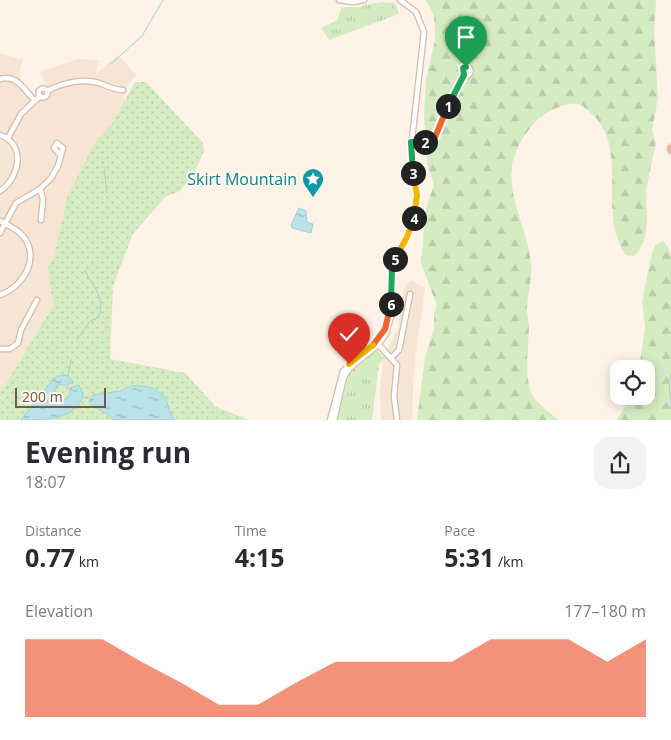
<!DOCTYPE html>
<html lang="en">
<head>
<meta charset="utf-8">
<style>
  :root { --surface:#fff; --page:#f2f2f3; --text:#2b2b33; --muted:#7c7c81; --accent:#ee6444 }
  body { margin:0; font-family:"Open Sans",sans-serif; background:var(--page); color:var(--text); height:100vh; display:flex; flex-direction:column; font-size:19px; white-space:nowrap }
  * { box-sizing:border-box; margin:0 }
  p { font-size:16px; color:var(--muted) }
  .icon { flex:none; width:28px; height:28px; fill:none; stroke:currentColor; stroke-width:2; stroke-linecap:round; stroke-linejoin:round }
  .map { position:relative; height:420px; overflow:hidden }
  .drawer { display:flex; flex-direction:column; background:var(--surface); flex:1 }
  .drawer>* { flex:none }
  .buttons { position:absolute; left:610px; top:360px; display:grid; gap:10px }
  .buttons a { display:grid; place-items:center; width:45px; height:45px; border-radius:10px; background:var(--surface); box-shadow:0 2px 12px #0003; font-size:25px }
  .scale { position:absolute; left:15px; bottom:12px; width:91px; box-sizing:border-box; padding-left:5px; border:2px solid #795849; border-top:0; font-size:14px; line-height:18px; white-space:nowrap; color:#795849; -webkit-text-stroke:4px #fff7ed; paint-order:stroke }
  .pin { position:absolute; display:grid; place-items:center; width:42px; height:42px; color:#fff; margin:-51px -21px; border-radius:50% 50% 50% 0; rotate:-45deg; box-shadow:0 0 5px #0007 }
  .pin .icon { rotate:45deg }
  .km { position:absolute; width:25px; height:25px; margin:-12px; border-radius:50%; background:#222; color:#fff; font-size:14px; line-height:25px; text-align:center }
  .round { display:grid; place-items:center; flex:none; width:52px; height:52px; border-radius:15px; background:var(--page) }
  .overview { display:flex; align-items:center; justify-content:space-between; height:85px; padding:0 25px }
  h1 { font-size:28px; font-weight:700; line-height:38px }
  .figures { display:grid; grid-template-columns:repeat(3,1fr); gap:8px; height:85px; padding:5px 25px }
  .figures div { display:grid; align-content:center }
  .figures b { font-size:25px; font-weight:700 }
  .figures small { font-size:14px; font-weight:400 }
  .figures p { font-size:14px }
  .chart { height:140px; padding:10px 25px }
  .chart p { display:flex; justify-content:space-between }
  .chart svg { width:100%; height:90px; margin-top:5px; fill:var(--accent); opacity:.7 }
  .map>svg:first-child { display:block }
</style>
</head>
<body>
<div class="map">
<svg width="671" height="420" viewBox="0 0 671 420">
  <defs>
    <pattern id="grass-dots" width="8" height="8" patternUnits="userSpaceOnUse" patternTransform="scale(1.25)"><rect width="8" height="8" fill="#d5ecc3"/><path d="M2 2h.1M6 6h.1" fill="none" stroke="#bacca9" stroke-width="1.8" stroke-linecap="round"/></pattern>
    <pattern id="forest-firs" width="22" height="20" patternUnits="userSpaceOnUse" patternTransform="scale(1.25)"><rect width="22" height="20" fill="#d5ecc3"/><path d="M5 1l3.5 6h-7zM16 11l3.5 6h-7z" fill="#bacca9"/></pattern>
    <pattern id="park-tufts" width="24" height="20" patternUnits="userSpaceOnUse" patternTransform="scale(1.25)"><rect width="24" height="20" fill="#d5ecc3"/><path d="M3 7l-1-3M5 7V3M7 7l1-3M15 17l-1-3M17 17v-4M19 17l1-3" fill="none" stroke="#bacca9"/></pattern>
    <pattern id="water-ripples" width="26" height="14" patternUnits="userSpaceOnUse" patternTransform="scale(1.25)"><rect width="26" height="14" fill="#b9e3e9"/><path d="M2 4q2-2 4 0t4 0M15 11q2-2 4 0t4 0" fill="none" stroke="#9bbbbf"/></pattern>
  </defs>
  <rect width="100%" height="100%" fill="#fef3e6"/>
  <g fill="#f6e5d4">
    <path d="M0 54 23 59 20 69 21 81 34 95 39 88 46 84 40 72 77 59 99 60 96 74 118 55 136 75 125 90 124 105 113 122 94 144 54 257 48 266 50 289 54 303 0 393Z"/>
    <path d="M412 280 425 288 414 366 412 420H381L380 390 384 355 398 328 403 291 407 283Z"/>
  </g>
  <path fill="url(#grass-dots)" d="M135 82H146L203 143 204 151 194 173 180 191 165 197 133 234 113 286 110 359 185 373 216 407 250 420H0V393L54 304 50 289 48 266 54 257 67 198 94 144 113 122Z"/>
  <g fill="url(#forest-firs)">
    <path d="M426 0H656L654 31 658 98 652 130 656 143 646 190 647 222 645 238 639 251 634 256 626 255C596 214 630 151 593 115 589 111 584 106 578 104 568 101 551 110 543 115 535 121 528 130 523 138 494 183 528 219 531 266 532 279 528 293 527 307 526 313 529 319 529 326 529 347 524 369 530 389 533 402 549 411 558 420H417L425 357 434 329V313L437 306 421 263 426 209 434 185 427 163 424 113 426 79 435 40 434 16Z"/>
    <path d="M663 241 668 247 671 256V420H617L631 396H646V369H639L645 327 642 302 652 252 656 245Z"/>
  </g>
  <g fill="url(#park-tufts)">
    <path d="M381 2 395 3 399 14 329 40 321 28 337 20 342 7H357Z"/>
    <path d="M377 350 385 358 379 364 372 420H336L349 374Z"/>
  </g>
  <g fill="url(#water-ripples)" stroke="#9ed4db">
    <path d="M299 208 306 211 307 222 313 224 311 233 292 228 291 225Z"/>
    <path d="M63 375 68 376 73 382 67 385H57L54 395 61 401C69 399 70 396 70 388L79 385 83 395C76 420 45 420 21 420L54 378Z"/>
    <path d="M131 386C147 385 163 388 168 405 170 412 170 414 175 420H113C107 410 93 410 89 401L93 395 121 391Z"/>
  </g>
  <g fill="none" stroke-linecap="round" stroke-linejoin="round">
    <g stroke="#9ed4db" stroke-width="1">
      <path d="M111 64 142 36 163 0"/>
      <path d="M104 167 107 193"/>
      <path d="M77 340 90 321 98 318C107 296 92 288 85 270"/>
      <path d="M671 373 669 382 671 408"/>
      <path d="M68 376 71 360"/>
      <path d="M83 397 86 398"/>
    </g>
    <g stroke="#d3bdad" stroke-width="7">
      <g id="minor">
        <path d="M339 0 353 2 364 0"/>
        <circle cx="466" cy="71" r="4.5"/>
        <path d="M0 79C16 74 25 90 34 100"/>
        <circle cx="43" cy="93" r="4.5"/>
        <path d="M47 91C62 83 83 78 99 83 107 86 114 90 123 90"/>
        <path d="M0 135C27 144 19 179 0 191"/>
        <path d="M8 138 21 114 40 96"/>
        <path d="M411 142H428L435 137 444 113 464 75"/>
        <path d="M40 189 43 199 41 220"/>
        <path d="M0 221C8 225 17 229 23 236 41 258 23 287 0 295"/>
        <path d="M0 233 16 203 40 189 51 178 58 166 63 148 57 143 54 148 61 156"/>
        <path d="M377 343 397 365 394 396 397 420"/>
        <path d="M0 349H10L18 343 21 330 37 300"/>
        <path d="M391 358 399 350 410 294"/>
        <path d="M330 420 343 371 376 342 385 329 392 300V266L409 233 416 202 411 148 424 32 416 12 400 0"/>
        <path d="M334 420 344 377 350 368 378 345 386 334 395 302"/>
      </g>
    </g>
    <g stroke="#d9d0cc" stroke-width="9">
      <path id="highway" d="M671 148V150"/>
    </g>
    <use href="#minor" stroke="#fff" stroke-width="4.5"/>
    <use href="#highway" stroke="#fbaf99" stroke-width="6"/>
  </g>
  <g fill="none" stroke-linecap="round" stroke-linejoin="round">
    <g stroke="#fff" stroke-width="10">
      <path id="split-1" d="M448 106 464 75 463 68 466 67"/>
    </g>
    <g stroke="#fff" stroke-width="10">
      <path id="split-2" d="M425 142 435 137 448 106"/>
    </g>
    <g stroke="#fff" stroke-width="10">
      <path id="split-3" d="M413 173 411 142H425"/>
    </g>
    <g stroke="#fff" stroke-width="10">
      <path id="split-4" d="M413 173 417 195 414 218"/>
    </g>
    <g stroke="#fff" stroke-width="10">
      <path id="split-5" d="M395 259 407 237 414 218"/>
    </g>
    <g stroke="#fff" stroke-width="10">
      <path id="split-6" d="M391 304 392 266 395 259"/>
    </g>
    <g stroke="#fff" stroke-width="10">
      <path id="split-7" d="M373 345 385 329 391 304"/>
    </g>
    <g stroke="#fff" stroke-width="10">
      <path id="split-8" d="M349 364 373 345"/>
    </g>
    <use href="#split-1" stroke="#22a559" stroke-width="6"/>
    <use href="#split-2" stroke="#f0652b" stroke-width="6"/>
    <use href="#split-3" stroke="#22a559" stroke-width="6"/>
    <use href="#split-4" stroke="#f5b400" stroke-width="6"/>
    <use href="#split-5" stroke="#f5b400" stroke-width="6"/>
    <use href="#split-6" stroke="#22a559" stroke-width="6"/>
    <use href="#split-7" stroke="#f0652b" stroke-width="6"/>
    <use href="#split-8" stroke="#f5b400" stroke-width="6"/>
  </g>
  <defs>
    <g id="sight-pin" transform="scale(1.125)"><path d="M0 17L-7.5 6A9.5 9.5 0 1 1 7.5 6Z" fill="#0f9aa8" stroke="#fff7ed"/><path d="M0-6L1.8-2.2L6-1.7L2.9 1.2L3.7 5.4L0 3.3L-3.7 5.4L-2.9 1.2L-6-1.7L-1.8-2.2Z" fill="#fff"/></g>
  </defs>
  <g fill-rule="evenodd">
    <use href="#sight-pin" x="313" y="179"/>
  </g>
  <g text-anchor="middle" stroke-width="4" stroke-linejoin="round" paint-order="stroke">
    <g font-size="16" fill="#0d838f" stroke="#fff7ed" text-anchor="end">
      <text x="297" y="185">Skirt Mountain</text>
    </g>
  </g>
</svg>
<div class="buttons">
<a><svg class="icon" aria-label="locate" viewBox="0 0 24 24"><circle cx="12" cy="12" r="6"/><path d="M12 2v4M12 18v4M2 12h4M18 12h4"/></svg></a>
</div>
<div class="scale">200 m</div>
<div class="pin" style="left:466px;top:67px;background:#1e9e55"><svg class="icon" aria-label="arrive" viewBox="0 0 24 24"><path d="M6 21V4h12l-3 4 3 4H6"/></svg></div>
<div class="pin" style="left:349px;top:364px;background:#d93025"><svg class="icon" aria-label="check" viewBox="0 0 24 24"><path d="M5 12l5 5 9-10"/></svg></div>
<b class="km" style="left:448px;top:106px">1</b>
<b class="km" style="left:425px;top:142px">2</b>
<b class="km" style="left:413px;top:173px">3</b>
<b class="km" style="left:414px;top:218px">4</b>
<b class="km" style="left:395px;top:259px">5</b>
<b class="km" style="left:391px;top:304px">6</b>
</div>
<section class="drawer">
<div class="overview"><div><h1>Evening run</h1><p>18:07</p></div><a class="round"><svg class="icon" aria-label="share" viewBox="0 0 24 24"><path d="M12 15V3M7 8l5-5 5 5M5 13v7h14v-7"/></svg></a></div>
<div class="figures">
<div><p>Distance</p><b>0.77<small> km</small></b></div>
<div><p>Time</p><b>4:15</b></div>
<div><p>Pace</p><b>5:31<small> /km</small></b></div>
</div>
<div class="chart"><p><span>Elevation</span>177–180 m</p>
<svg viewBox="0 0 160 44" preserveAspectRatio="none"><path d="M0 44V6L10 6L20 6L30 17L40 27L50 38L60 38L70 27L80 17L90 17L100 17L110 17L120 6L130 6L140 6L150 17L160 6V44z"/></svg>
</div>
</section>
</body>
</html>
